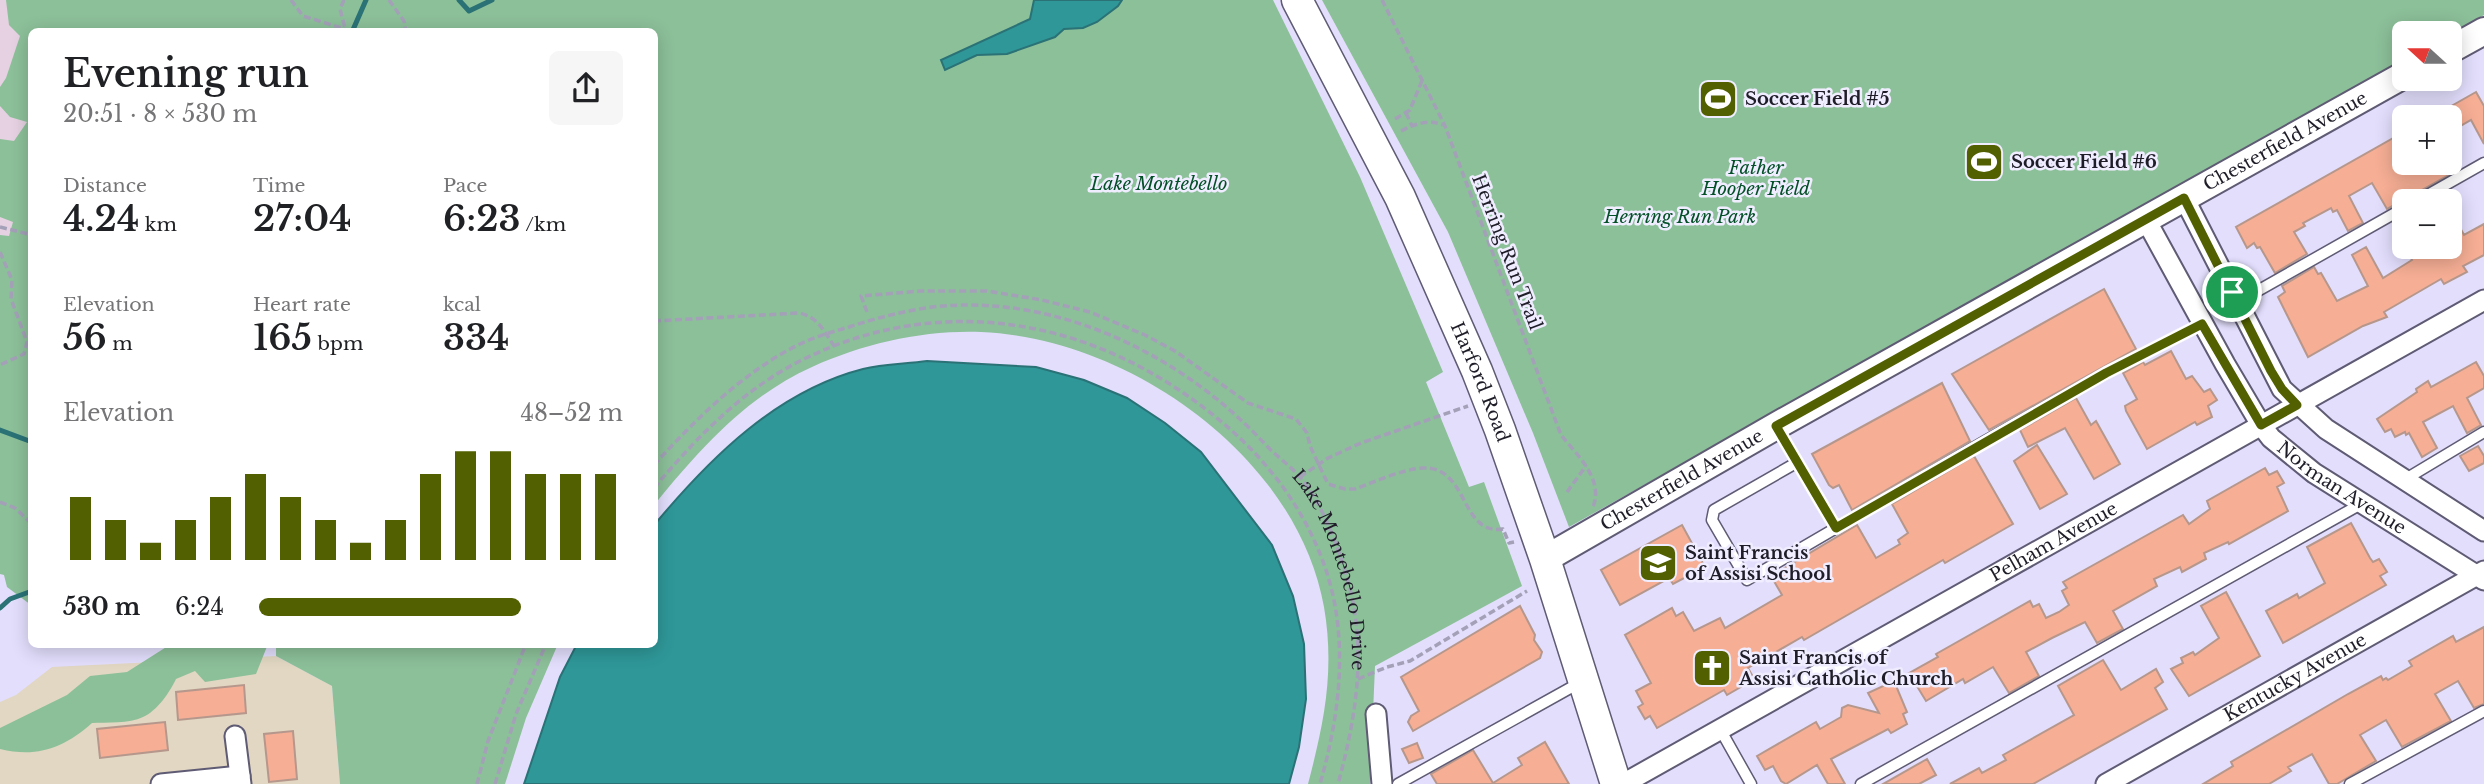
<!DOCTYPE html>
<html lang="en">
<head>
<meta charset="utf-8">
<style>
  :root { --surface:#fff; --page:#f6f6f6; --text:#202124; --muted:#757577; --accent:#526001 }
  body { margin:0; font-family:"Libre Baskerville",serif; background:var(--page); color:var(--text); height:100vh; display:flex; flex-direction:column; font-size:26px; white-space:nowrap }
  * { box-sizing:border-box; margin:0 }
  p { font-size:23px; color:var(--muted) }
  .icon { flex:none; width:38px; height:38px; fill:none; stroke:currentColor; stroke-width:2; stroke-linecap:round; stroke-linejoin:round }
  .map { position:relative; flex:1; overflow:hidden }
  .details { position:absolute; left:28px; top:28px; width:630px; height:620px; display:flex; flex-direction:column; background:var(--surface); border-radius:10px; box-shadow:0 4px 18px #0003 }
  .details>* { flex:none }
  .needle { width:46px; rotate:291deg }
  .buttons { position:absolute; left:2392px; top:21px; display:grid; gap:14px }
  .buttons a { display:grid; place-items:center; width:70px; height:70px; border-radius:10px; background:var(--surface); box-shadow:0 4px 18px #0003; font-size:35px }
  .pin { position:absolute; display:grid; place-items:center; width:60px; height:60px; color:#fff; margin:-30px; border:4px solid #fff; border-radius:50%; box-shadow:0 2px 7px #0007 }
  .round { display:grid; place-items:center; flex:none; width:74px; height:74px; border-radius:10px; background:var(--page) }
  .summary { display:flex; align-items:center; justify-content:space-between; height:119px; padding:0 35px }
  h1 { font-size:38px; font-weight:600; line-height:52px }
  .metrics { display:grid; grid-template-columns:repeat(3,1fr); gap:10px; height:119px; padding:7px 35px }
  .metrics div { display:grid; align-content:center }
  .metrics b { font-size:35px; font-weight:600 }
  .metrics small { font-size:19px; font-weight:400 }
  .metrics p { font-size:19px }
  .chart { height:196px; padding:14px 35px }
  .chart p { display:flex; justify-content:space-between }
  .chart svg { width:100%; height:126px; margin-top:7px; stroke:var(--accent); stroke-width:6 }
  ul { padding:0 35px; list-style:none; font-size:23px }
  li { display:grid; grid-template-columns:112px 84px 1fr; align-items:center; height:52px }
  li i { height:18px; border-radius:9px; background:var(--accent) }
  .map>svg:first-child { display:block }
</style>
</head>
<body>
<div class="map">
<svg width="2484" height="784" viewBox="0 0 2484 784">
  <rect width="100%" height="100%" fill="#e2defc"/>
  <path fill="#e1d7c2" d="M276 656 332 686 340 784H0V702L16 695 52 667Z"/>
  <path fill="#e5d1e1" d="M0 0H23L31 163 9 237 0 235Z"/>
  <g fill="#8cc099">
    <path d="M6 0H1273L1360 177 1443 372 1426 382 1469 487 1484 482 1522 586 1375 666 1370 784H1308C1324 723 1335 671 1324 607 1297 456 1129 338 981 332 924 330 865 343 812 367 747 396 699 450 655 504L654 32H32L31 605 7 587 4 575 0 574V235L9 236 13 222 0 217V139L14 141 27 122 10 117 0 106V87L6 78 20 36 9 25Z"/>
    <path d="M1322 0H2484V15L2450 34 2404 33V60L1569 527 1533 433 1448 232Z"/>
    <path d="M171 644H268L256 674 205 682 195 671 176 679C170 692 157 711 143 717 129 724 107 722 92 723 64 748 37 758 0 749V728L67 695 90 676 127 672Z"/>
    <path d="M276 644H558L526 718 505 784H340L332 686 276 656Z"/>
  </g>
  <g fill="#2f9798" stroke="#2a7276" stroke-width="2">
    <path d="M1034 0H1122L1118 6 1097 22 1083 28 1064 29 1055 37 1007 54 977 55 945 70 941 60 1030 19Z"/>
    <path d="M927 361 1036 367 1084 380 1127 398 1165 423 1201 452 1272 545 1293 596 1304 644 1306 699 1299 747 1289 784H524L560 677 577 644H654L655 524C710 458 777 391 863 369 883 364 906 364 927 361Z"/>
  </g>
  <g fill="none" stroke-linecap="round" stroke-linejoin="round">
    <g stroke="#2a7276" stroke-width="5">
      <path d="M459 0 469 11 492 0"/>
      <path d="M352 32 366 0"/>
      <path d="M0 430 32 442"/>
      <path d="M0 608 10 599 32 591"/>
    </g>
  </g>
  <g fill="#f6ae95" stroke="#b6978c" stroke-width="2">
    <path d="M2476 92 2484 106V144L2471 120 2450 132V117H2432Z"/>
    <path d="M2404 132V163H2449L2454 172 2413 195 2410 200 2401 201 2387 209 2372 183 2349 196 2363 223 2348 231 2337 210 2333 212 2331 208 2303 223 2305 226 2294 232 2307 254 2275 273 2260 247 2257 248 2254 243 2247 248 2236 227Z"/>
    <path d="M2450 209 2464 235 2484 224V255L2463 266 2467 272 2444 284 2441 279 2384 312 2387 317 2363 326 2308 357 2278 297 2285 292 2282 286 2314 267 2318 274 2321 273 2337 301 2368 286 2352 255 2366 247 2383 278 2412 260 2405 247H2450Z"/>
    <path d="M2104 289 2136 349 1989 430 1952 374Z"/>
    <path d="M2171 351 2186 379 2192 376 2204 392 2210 389 2217 400 2208 406 2212 417 2197 425 2195 422 2147 449 2126 411 2125 406 2137 399 2123 373 2143 362 2145 365Z"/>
    <path d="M2476 362 2484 376V388L2467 398 2481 425 2467 433 2453 406 2423 422 2437 448 2422 457 2409 433 2406 435 2405 432 2395 437 2391 429 2385 432 2377 419 2417 392 2416 389 2428 381 2431 387Z"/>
    <path d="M1942 383 1970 441 1852 510 1839 485 1833 488 1829 485 1812 454Z"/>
    <path d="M2076 398 2091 425 2096 421 2120 464 2094 479 2065 428 2028 447 2020 430Z"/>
    <path d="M2037 445 2067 494 2040 509 2014 461Z"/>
    <path d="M2478 446 2484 456V463L2469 471 2460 456Z"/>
    <path d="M1974 456 2013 524 1945 563 1943 560 1804 640 1802 637 1748 668 1752 675 1743 680 1746 684 1727 695 1724 690 1657 728 1650 716 1645 719 1638 707 1643 704 1636 691 1651 683 1625 635 1672 608 1676 616 1683 612 1694 631 1720 618 1725 628 1782 595 1771 576 1857 525 1876 558 1900 544 1898 540 1908 533 1892 504Z"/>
    <path d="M2265 468 2269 475 2277 471 2284 483 2277 487 2288 511 2229 544 2228 542 2204 553 2206 559 2182 572 2180 567 2154 579 2157 586 2113 611 2123 629 2097 643 2085 622 2052 638 2026 652 2039 676 2009 693 1993 667 1965 683 1963 679 1926 701 1909 673 1938 657 1936 654 2030 601 2033 607 2039 604 2046 618 2059 612 2069 605 2062 591 2067 588 2063 582 2183 515 2189 524 2210 509 2207 501Z"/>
    <path d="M2351 523 2370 558 2373 562 2379 559 2387 572 2380 576 2386 585 2283 643 2266 611 2297 594 2299 598 2325 583 2307 547Z"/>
    <path d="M1682 525 1705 567 1673 584 1669 578 1620 605 1601 570Z"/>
    <path d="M2226 592 2260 656 2189 696 2171 669 2183 663 2181 658 2193 652 2195 655 2219 638 2201 606Z"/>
    <path d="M1520 606 1535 635 1534 640 1542 652 1540 658 1413 731 1408 722 1411 716 1419 711 1401 677Z"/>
    <path d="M2484 627V704L2474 708 2458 681 2435 694 2451 721 2402 747 2386 720 2360 735 2376 761 2337 784H2329L2312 754 2288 767 2291 771 2269 784H2203L2233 766 2231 762 2348 694 2381 676 2383 680 2386 678 2388 680 2412 666 2409 661 2453 636 2456 642Z"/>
    <path d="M2103 660 2121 690 2156 669 2163 682 2155 688 2167 709 2033 784H1950L1979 768 1982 773 2006 760 2003 755 2074 715 2058 686Z"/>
    <path d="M1894 681 1907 712 1903 714 1907 724 1891 733 1888 729 1831 759 1845 784H1828L1817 765 1786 784 1781 781 1773 766 1765 770 1757 756 1816 722 1820 729 1841 717 1842 708 1848 705 1879 713 1868 693Z"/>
    <path d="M244 685 246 713 178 720 176 692Z"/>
    <path d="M165 722 168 750 100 758 97 729Z"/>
    <path d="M293 731 297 779 269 782 264 734Z"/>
    <path d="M1545 742 1569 784H1437L1431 774 1473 750 1493 783 1522 765 1518 758Z"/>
    <path d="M1417 743 1423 758 1409 763 1402 749Z"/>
    <path d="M1927 759 1936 775 1919 784H1883Z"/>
  </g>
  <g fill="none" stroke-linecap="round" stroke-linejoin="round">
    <g stroke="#5f5b74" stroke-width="13">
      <g id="lane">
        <path d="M2417 201 2484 163"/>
        <path d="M2238 302 2404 208"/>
        <path d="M1776 426 1836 528"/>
        <path d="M1796 463 1714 510 1712 520 1747 580 1985 441 2106 373 2202 324"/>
        <path d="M2404 480 2484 432"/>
        <path d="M1720 729 1751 784"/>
        <path d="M1398 784 1581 682"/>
        <path d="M1861 784 2361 504"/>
        <path d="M2350 784 2484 711"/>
      </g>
    </g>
    <g stroke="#5f5b74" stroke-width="23">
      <g id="street">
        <path d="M2184 198 2282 389 2326 429 2484 531"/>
        <path id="s2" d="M2146 220 2225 364 2261 425 2271 438 2314 473 2484 580"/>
        <path d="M1376 714 1382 784"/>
        <path d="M235 736 241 784"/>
        <path d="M161 784 240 776"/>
        <path id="s3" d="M1623 784 2484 300"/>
        <path id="s4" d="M2106 784 2484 571"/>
      </g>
    </g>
    <g stroke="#5f5b74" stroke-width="30">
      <g id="secondary">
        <path d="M2450 50 2484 31"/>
        <path id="s5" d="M1545 559 1776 426 2404 75"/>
      </g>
    </g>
    <g stroke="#5f5b74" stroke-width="33">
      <g id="primary">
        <path id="s6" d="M1297 0 1400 197 1477 371 1500 430 1545 559 1616 784"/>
      </g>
    </g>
    <g stroke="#a3a0b8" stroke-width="3.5" stroke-dasharray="7 3.5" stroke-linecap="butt">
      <path d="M291 0 303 16 345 29"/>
      <path d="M344 0 340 9 346 32"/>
      <path d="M389 0 404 21 406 32"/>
      <path d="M1382 0 1445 126 1561 435C1577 455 1604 479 1593 507"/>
      <path d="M1406 113 1412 126"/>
      <path d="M1395 119 1410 110 1423 78"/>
      <path d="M1401 131C1415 124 1428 119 1443 125"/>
      <path d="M0 227 32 235"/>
      <path d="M0 252 12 280 11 299 27 342 24 354 0 365"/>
      <path d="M867 312 861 296 921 291H987L1042 300 1090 312 1145 335 1175 351 1248 403 1296 419 1307 433 1310 446 1328 484 1345 489H1355C1374 482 1403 469 1423 468 1469 466 1460 536 1503 529L1509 543 1514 542"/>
      <path d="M654 321 799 313C818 317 824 331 834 346"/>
      <path id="s1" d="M654 465C696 419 742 373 798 345 814 337 832 332 849 327 876 318 904 311 932 307 1056 293 1181 354 1264 443 1275 455 1288 464 1299 476 1323 502 1343 559 1351 593 1366 658 1355 721 1338 784"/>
      <path d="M1300 477 1328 458 1361 443 1468 406"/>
      <path d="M654 488C698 436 744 388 806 358 943 292 1091 319 1208 411 1267 456 1314 518 1332 591 1347 655 1338 721 1320 784"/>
      <path d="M1567 492 1586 466"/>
      <path d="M0 502 15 508 32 524"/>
      <path d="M1358 679 1387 667 1410 661 1527 591"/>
      <path d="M477 784 488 741 526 644"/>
      <path d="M495 784 516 714 546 644"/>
    </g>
    <use href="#lane" stroke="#fff" stroke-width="10"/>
    <use href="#street" stroke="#fff" stroke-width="19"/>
    <use href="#secondary" stroke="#fff" stroke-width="26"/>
    <use href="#primary" stroke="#fff" stroke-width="30"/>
  </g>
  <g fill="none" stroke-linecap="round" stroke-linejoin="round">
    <g stroke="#fff" stroke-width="14">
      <path id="route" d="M2184 198 2271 371 2282 389 2297 405 2261 425 2202 324 2106 373 1836 528 1776 426Z"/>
    </g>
    <use href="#route" stroke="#526001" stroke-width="9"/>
  </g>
  <defs>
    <g id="stadium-square" transform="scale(2.0125)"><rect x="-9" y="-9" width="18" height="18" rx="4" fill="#526001" stroke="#efedff"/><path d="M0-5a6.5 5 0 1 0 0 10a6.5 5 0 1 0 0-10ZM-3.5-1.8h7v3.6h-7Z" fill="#fff"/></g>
    <g id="school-square" transform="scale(2.0125)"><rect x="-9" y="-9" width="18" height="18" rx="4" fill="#526001" stroke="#efedff"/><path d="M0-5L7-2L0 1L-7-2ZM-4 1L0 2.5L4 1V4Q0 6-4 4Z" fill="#fff"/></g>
    <g id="church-square" transform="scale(2.0125)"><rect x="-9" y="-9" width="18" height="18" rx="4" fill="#526001" stroke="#efedff"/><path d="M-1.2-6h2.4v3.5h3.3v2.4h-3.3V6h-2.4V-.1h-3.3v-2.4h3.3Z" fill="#fff"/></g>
  </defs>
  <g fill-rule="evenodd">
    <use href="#stadium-square" x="1718" y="99"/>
    <use href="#stadium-square" x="1984" y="162"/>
    <use href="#school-square" x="1658" y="563"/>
    <use href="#church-square" x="1712" y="668"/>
  </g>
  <g text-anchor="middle" stroke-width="5" stroke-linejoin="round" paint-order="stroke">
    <g font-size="18" font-weight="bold" fill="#1f1d28" stroke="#efedff" text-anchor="start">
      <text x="1745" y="105">Soccer Field #5</text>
      <text x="2011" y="168">Soccer Field #6</text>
      <text x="1685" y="559">Saint Francis<tspan x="1685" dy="21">of Assisi School</tspan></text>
      <text x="1739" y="664">Saint Francis of<tspan x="1739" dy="21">Assisi Catholic Church</tspan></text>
    </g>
    <g font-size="18" fill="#1f1d28" stroke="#efedff">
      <text dy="6" stroke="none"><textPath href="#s5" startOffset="850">Chesterfield Avenue</textPath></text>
      <text transform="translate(1507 252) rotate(69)" y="6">Herring Run Trail</text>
      <text dy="6" stroke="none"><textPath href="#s6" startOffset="424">Harford Road</textPath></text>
      <text dy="6" stroke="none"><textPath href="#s5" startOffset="158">Chesterfield Avenue</textPath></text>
      <text dy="6" stroke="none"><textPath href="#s2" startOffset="338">Norman Avenue</textPath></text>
      <text dy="6" stroke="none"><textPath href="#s3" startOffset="494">Pelham Avenue</textPath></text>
      <text dy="6" stroke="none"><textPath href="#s1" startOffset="849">Lake Montebello Drive</textPath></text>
      <text dy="6" stroke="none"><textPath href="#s4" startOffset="217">Kentucky Avenue</textPath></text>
    </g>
    <g font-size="18" font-style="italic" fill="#035027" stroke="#efedff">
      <text x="1756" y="174">Father<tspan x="1756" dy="21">Hooper Field</tspan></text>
      <text x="1159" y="190">Lake Montebello</text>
      <text x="1680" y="223">Herring Run Park</text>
    </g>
  </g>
</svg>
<div class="buttons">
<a><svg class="needle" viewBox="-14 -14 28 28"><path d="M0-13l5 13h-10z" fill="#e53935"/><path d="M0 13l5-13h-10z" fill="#757577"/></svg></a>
<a>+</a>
<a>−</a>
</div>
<div class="pin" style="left:2232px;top:292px;background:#1e9e55"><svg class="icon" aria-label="arrive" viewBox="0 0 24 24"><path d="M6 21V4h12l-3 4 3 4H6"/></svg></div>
<section class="details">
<div class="summary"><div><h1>Evening run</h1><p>20:51 · 8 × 530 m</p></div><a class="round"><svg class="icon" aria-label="share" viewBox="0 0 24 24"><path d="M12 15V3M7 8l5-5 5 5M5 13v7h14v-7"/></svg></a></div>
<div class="metrics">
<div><p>Distance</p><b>4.24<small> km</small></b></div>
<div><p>Time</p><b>27:04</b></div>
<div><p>Pace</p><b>6:23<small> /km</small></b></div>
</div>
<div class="metrics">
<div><p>Elevation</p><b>56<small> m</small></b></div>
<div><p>Heart rate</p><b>165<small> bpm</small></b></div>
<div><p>kcal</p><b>334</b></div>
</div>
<div class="chart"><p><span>Elevation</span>48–52 m</p>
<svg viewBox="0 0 160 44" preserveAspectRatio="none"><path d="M5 44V22M15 44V30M25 44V38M35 44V30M45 44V22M55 44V14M65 44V22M75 44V30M85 44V38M95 44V30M105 44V14M115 44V6M125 44V6M135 44V14M145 44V14M155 44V14"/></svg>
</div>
<ul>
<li><b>530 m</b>6:24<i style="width:72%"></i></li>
</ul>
</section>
</div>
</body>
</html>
